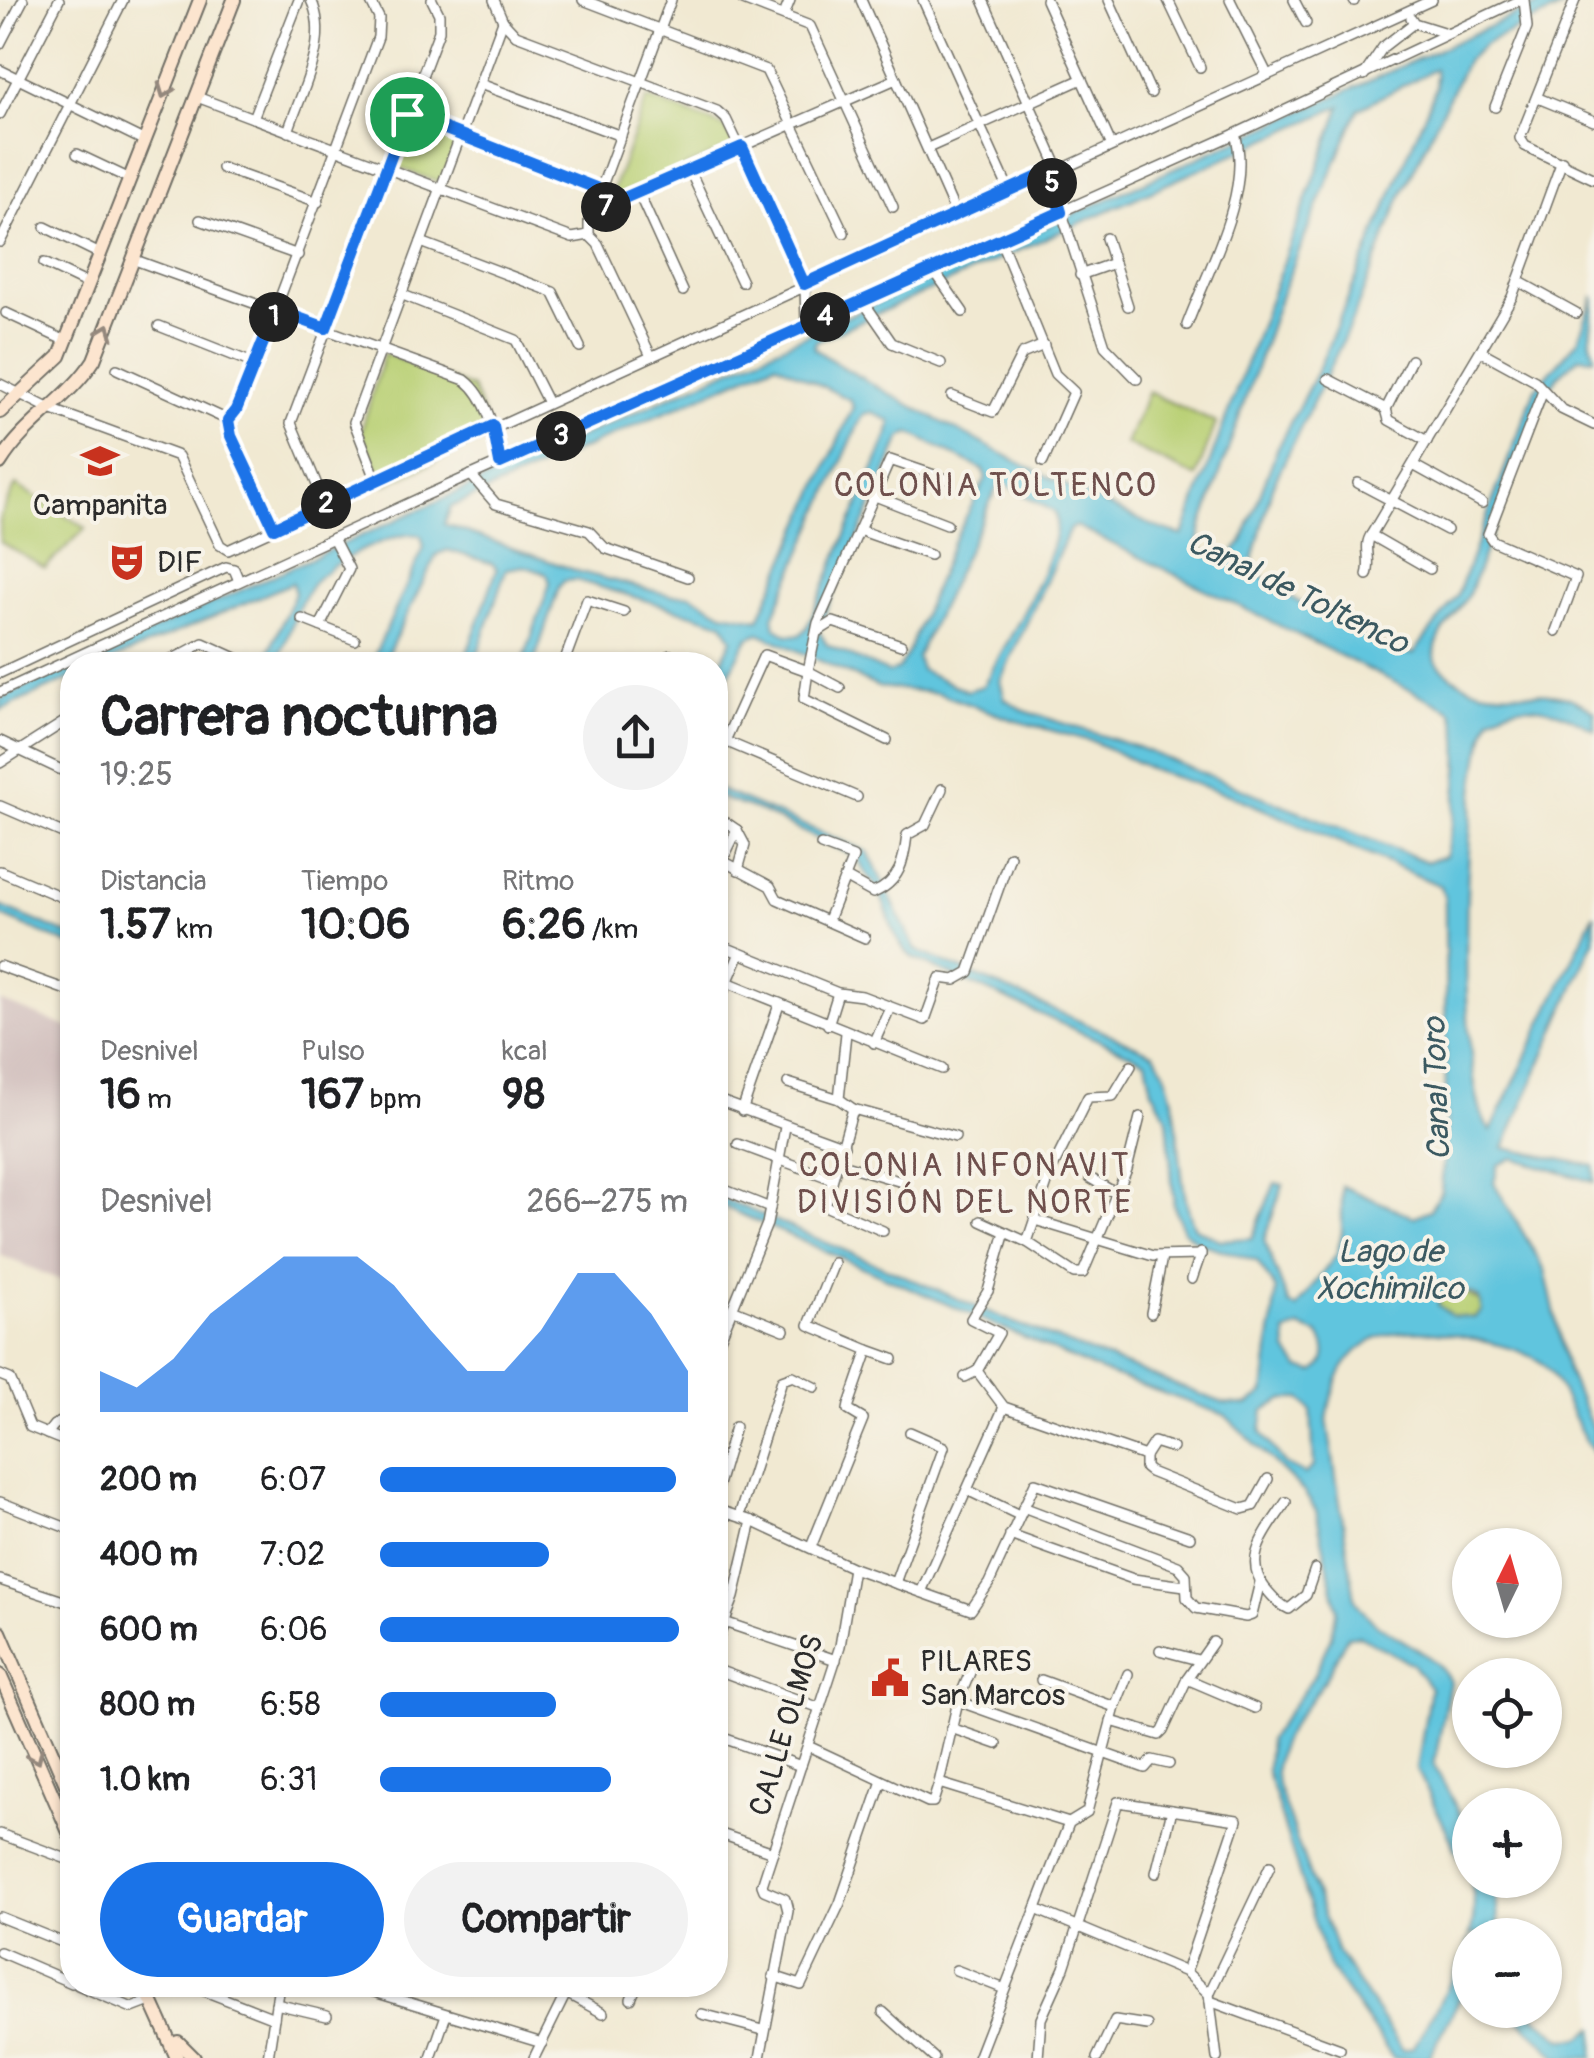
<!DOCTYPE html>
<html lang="es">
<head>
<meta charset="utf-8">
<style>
  :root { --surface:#fff; --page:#f2f2f2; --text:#202124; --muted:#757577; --accent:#1a73e8 }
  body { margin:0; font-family:Pangolin,sans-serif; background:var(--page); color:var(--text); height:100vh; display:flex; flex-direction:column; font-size:38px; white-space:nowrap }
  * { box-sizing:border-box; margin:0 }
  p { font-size:32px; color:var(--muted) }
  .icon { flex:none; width:55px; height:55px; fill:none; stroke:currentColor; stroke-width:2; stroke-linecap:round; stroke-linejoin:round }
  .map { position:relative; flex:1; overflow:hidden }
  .sheet { position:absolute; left:60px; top:652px; width:668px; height:1345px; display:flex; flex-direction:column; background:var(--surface); border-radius:40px; box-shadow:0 2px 8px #0004 }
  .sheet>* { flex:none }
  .needle { width:65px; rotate:5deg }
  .controls { position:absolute; left:1452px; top:1528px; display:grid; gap:20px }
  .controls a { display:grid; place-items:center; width:110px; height:110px; border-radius:50%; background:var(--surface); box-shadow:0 2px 8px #0004; font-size:50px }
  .pin { position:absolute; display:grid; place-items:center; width:85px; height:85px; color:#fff; margin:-42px; border:5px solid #fff; border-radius:50%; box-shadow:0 2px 10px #0007 }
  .km { position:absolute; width:50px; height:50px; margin:-25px; border-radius:50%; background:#222; color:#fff; font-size:28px; line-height:50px; text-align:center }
  .round { display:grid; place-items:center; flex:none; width:105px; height:105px; border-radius:52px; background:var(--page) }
  .summary { display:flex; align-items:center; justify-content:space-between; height:170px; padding:0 40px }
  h1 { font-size:55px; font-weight:800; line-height:75px }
  .stats { display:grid; grid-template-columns:repeat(3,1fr); gap:15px; height:170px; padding:10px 40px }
  .stats div { display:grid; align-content:center }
  .stats b { font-size:42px; font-weight:800 }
  .stats small { font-size:28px; font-weight:400 }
  .stats p { font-size:28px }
  .chart { height:280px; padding:20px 40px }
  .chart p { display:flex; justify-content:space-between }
  .chart svg { width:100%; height:180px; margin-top:10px; fill:var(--accent); opacity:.7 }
  .primary-button { display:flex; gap:20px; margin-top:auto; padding:20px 40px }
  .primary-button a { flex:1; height:115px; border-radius:60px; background:var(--accent); color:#fff; font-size:40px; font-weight:800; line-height:115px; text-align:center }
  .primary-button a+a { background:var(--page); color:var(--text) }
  ul { padding:0 40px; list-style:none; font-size:32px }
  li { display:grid; grid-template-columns:160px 120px 1fr; align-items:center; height:75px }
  li i { height:25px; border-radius:12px; background:var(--accent) }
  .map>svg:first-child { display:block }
</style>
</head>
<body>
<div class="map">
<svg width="1594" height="2058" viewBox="0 0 1594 2058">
  <rect width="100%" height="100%" fill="#f7f3e8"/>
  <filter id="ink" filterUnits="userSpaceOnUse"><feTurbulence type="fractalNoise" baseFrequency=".01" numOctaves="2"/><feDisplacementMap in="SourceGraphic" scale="20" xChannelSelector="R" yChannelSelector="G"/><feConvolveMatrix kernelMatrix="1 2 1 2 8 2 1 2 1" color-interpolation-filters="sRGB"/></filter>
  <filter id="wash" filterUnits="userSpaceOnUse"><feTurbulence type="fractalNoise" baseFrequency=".0048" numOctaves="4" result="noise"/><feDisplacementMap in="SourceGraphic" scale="40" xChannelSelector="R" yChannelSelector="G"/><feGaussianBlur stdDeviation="2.25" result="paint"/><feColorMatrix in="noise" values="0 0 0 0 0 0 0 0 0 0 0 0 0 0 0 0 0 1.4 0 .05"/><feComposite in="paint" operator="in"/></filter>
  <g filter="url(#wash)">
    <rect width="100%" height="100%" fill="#f1e9d2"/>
    <path fill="#d1bfbd" d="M0 1001 72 1029V1285L0 1255Z"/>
    <g fill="#b9d075" stroke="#727e50" stroke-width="2.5">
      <path d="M647 98 725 127 735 146 609 200Z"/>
      <path d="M410 117 460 137 442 184 392 165Z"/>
      <path d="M384 353 472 388 492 435 385 485 361 432Z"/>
      <path d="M1148 392 1216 423 1196 477 1126 444Z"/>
      <path d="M16 485 86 528 45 568 0 542V516Z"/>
      <path d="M1462 1291 1482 1303V1311L1473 1318 1452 1316 1438 1305 1441 1292Z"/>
    </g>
    <g fill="#60c5de" stroke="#467884" stroke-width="2.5" fill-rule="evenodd">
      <path d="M1548 0H1578L1487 43 1467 60 1402 194 1350 326 1272 487 1252 564C1260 586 1394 660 1414 653L1457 596 1535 389 1578 340 1594 296 1590 337 1594 358 1579 357 1558 376 1541 403 1470 591C1461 610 1437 631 1435 652 1434 661 1438 665 1445 671 1479 702 1517 689 1558 695 1571 697 1583 704 1594 711V730C1564 712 1524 694 1491 717 1462 765 1454 1096 1491 1131L1594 914V940L1504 1148 1594 1166V1182L1513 1158 1498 1165 1494 1183 1545 1270 1567 1370 1594 1431V1453C1575 1429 1561 1378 1539 1361 1521 1349 1495 1344 1474 1339 1398 1321 1339 1329 1327 1420L1355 1599C1375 1638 1430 1642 1450 1682L1434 1765 1470 1833V1879L1417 1769 1430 1688 1412 1664 1358 1635 1348 1636C1338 1652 1331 1670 1321 1685 1300 1718 1269 1742 1277 1785L1337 1952 1403 2050 1414 2047 1419 2038C1443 1993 1488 1934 1470 1880H1495L1499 1935H1470V1979L1429 2058H1393L1327 1964 1267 1771 1269 1739 1313 1677 1331 1637 1337 1609 1316 1511 1304 1492 1225 1415 1098 1370 715 1203V1195L1012 1322 1223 1403 1247 1405 1264 1393 1276 1290 1257 1261 1199 1243 1183 1230 1174 1206 1167 1117 1152 1090 1146 1061 913 958C891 941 891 916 879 892 872 878 863 874 858 858L762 812 715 796V788L868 852 916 950 1153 1053C1187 1091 1172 1181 1195 1228L1220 1240 1252 1238 1275 1183 1283 1185 1264 1240 1289 1304 1296 1308 1337 1254 1342 1232V1186L1414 1217 1430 1210 1441 1192 1446 1125 1445 900 1441 886 1235 797 1153 770 1094 742 1013 720 938 693 878 687 759 633 748 638 715 701V675L732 639 723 623 576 580 564 581 559 587 533 665H522L550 583 547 574 524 566 506 569 474 665H463L497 569 493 564 448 550 437 554 382 665H370L424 547 421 536C401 527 330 563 316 580 297 601 288 639 276 665H263L295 593 292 583 101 665H75ZM1435 69 1436 87 1318 370 1279 444 1242 543 1227 559 1207 556 1198 543 1202 526 1282 292 1358 109ZM1341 106 1183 535C1151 535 847 376 814 348L816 341ZM776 363 850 400 853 407 759 619 723 613 691 595H670L580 572 444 524 451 507ZM873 412 891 422 889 433 807 627 800 635H788L775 627 773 617 859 423 864 414ZM910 433 983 470 986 478 953 542 908 652 899 669 889 673 827 645 818 630 901 438ZM1000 481 1054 512C1070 541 999 656 983 686L967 691 921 670 917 657ZM1076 526 1451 710C1467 737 1454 825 1445 856L1427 862 1137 747 1025 711 1005 699 1000 681 1070 529ZM1441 1292H1469L1479 1298 1482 1311 1474 1318 1452 1316 1438 1305ZM1299 1327 1318 1334C1328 1346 1329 1363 1314 1372L1299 1368 1287 1351 1286 1333ZM1285 1399H1301L1311 1410 1314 1466 1305 1474 1285 1464 1261 1432 1264 1410Z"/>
      <path d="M72 666V678L0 710V699Z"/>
      <path d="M0 906 72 936V946L0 915Z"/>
      <path d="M1509 2010H1528L1562 2039 1580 2038 1594 2028V2058H1559Z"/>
    </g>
  </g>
  <g filter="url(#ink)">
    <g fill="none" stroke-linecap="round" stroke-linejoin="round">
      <g stroke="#706e65" stroke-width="12">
        <g id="minor">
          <path d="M583 0 766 70 844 233"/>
          <path d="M743 0 810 26 893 207"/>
          <path d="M861 0 956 214"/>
          <path d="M923 0 1009 190"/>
          <path d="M983 0 1058 168"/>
          <path d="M1046 0 1111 144"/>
          <path d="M1109 0 1151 93"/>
          <path d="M1168 0 1200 67"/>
          <path d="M1230 0 1267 74"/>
          <path d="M1294 0 1306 23"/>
          <path d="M1354 0V1"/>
          <path d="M1575 0 1520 138 1525 146 1594 179"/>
          <path d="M784 15 790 0"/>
          <path d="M1411 18 1414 23 1446 33"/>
          <path d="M503 21 516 35 717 111 726 119 805 285 806 325"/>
          <path d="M0 44 23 0"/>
          <path d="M0 70 145 141"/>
          <path d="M1364 75 1383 47 1414 23"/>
          <path d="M480 84 621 136"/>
          <path d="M197 97 572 238 589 235"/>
          <path d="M1538 98 1594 121"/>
          <path d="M1495 107 1527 27 1524 0"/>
          <path d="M0 114 59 0"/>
          <path d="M407 114 601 189"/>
          <path d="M253 118 299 0"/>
          <path d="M288 132C301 91 331 41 311 0"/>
          <path d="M928 148 1082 79"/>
          <path d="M77 154 130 179"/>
          <path d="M222 168 318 202"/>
          <path d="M690 171 742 282"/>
          <path d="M1049 173 1105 346 1137 379"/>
          <path d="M639 194 683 291"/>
          <path d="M592 212 896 79"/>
          <path d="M200 220 298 255"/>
          <path d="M45 227 100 254"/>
          <path d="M1106 238 1128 306"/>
          <path d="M1000 239 1055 374 1074 392 1043 462"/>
          <path d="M0 242 123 0"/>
          <path d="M421 242 553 292 580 347"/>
          <path d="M135 260 465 380C489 398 495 435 500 463"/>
          <path d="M44 263 88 284"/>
          <path d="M933 269 963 312"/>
          <path d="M1080 275 1114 263"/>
          <path d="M1518 281 1576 313"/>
          <path d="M403 295 516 340 548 403"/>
          <path d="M863 301 892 343 941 363"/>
          <path d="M6 313 66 341"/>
          <path d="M1187 325C1207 271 1253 191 1235 134"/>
          <path d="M159 326 255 364"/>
          <path d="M1482 352 1535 381 1561 409 1594 425"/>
          <path d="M650 354 598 244 589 235V221L671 0"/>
          <path d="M117 369 228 420"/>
          <path d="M1328 379 1386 409 1411 360"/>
          <path d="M0 384 50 409 178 456 220 545 228 550 1432 0"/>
          <path d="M1543 391 1488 534 1493 541 1576 577 1556 631"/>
          <path d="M952 396 993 412 1022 354 1044 345"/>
          <path d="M1386 409 1389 420 1427 441"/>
          <path d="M1415 466 1482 503"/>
          <path d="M471 475 496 504 589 531 605 548 688 577"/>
          <path d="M376 479 354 422 503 21 494 0"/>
          <path d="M1358 483 1447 530"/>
          <path d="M875 496 947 524"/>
          <path d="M325 504 291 423 439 31V14L432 0"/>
          <path d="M274 528 231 436 228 420 255 364 378 37 379 18 370 0"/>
          <path d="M859 530 930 555"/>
          <path d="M1430 569 1371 535 1512 297 1562 161"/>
          <path d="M1367 575C1372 560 1363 546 1371 535"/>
          <path d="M302 619 355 640"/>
          <path d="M320 626 349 569 333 538"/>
          <path d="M817 632 833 622 901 645"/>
          <path d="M162 665 203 643 245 662"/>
          <path d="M563 665 587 600 624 612"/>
          <path d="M666 665 670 655"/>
          <path d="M0 673 226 567 234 569 239 581"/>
          <path d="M840 688 808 671 818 623 890 460 946 479"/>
          <path d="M0 692 420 498 1235 134 1520 0"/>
          <path d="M0 741 72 775"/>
          <path d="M725 741 857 797"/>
          <path d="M0 763 72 717"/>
          <path d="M715 763 764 655 808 671 804 699 887 740"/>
          <path d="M0 806 72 837"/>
          <path d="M715 815 737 830 715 876"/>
          <path d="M737 830 745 845 738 870"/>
          <path d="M821 845 853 857 828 920"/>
          <path d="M723 861 770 886 777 899 865 938"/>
          <path d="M0 871 71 901"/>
          <path d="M846 878 873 893C900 882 904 861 907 835L925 825 942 789"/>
          <path d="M715 943 838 993 862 996 925 1020 940 978 955 980 969 972 1010 856"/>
          <path d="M0 966 72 992"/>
          <path d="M727 982 942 1069"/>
          <path d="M715 1011 739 955"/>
          <path d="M828 1025 838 993"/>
          <path d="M846 1033 839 1099 853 1109 825 1206 883 1231"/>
          <path d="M874 1043 890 1008"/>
          <path d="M788 1083 839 1099"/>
          <path d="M715 1099 844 1146"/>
          <path d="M853 1109 955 1137"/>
          <path d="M742 1111 779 1005"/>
          <path d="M738 1144 832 1179"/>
          <path d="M838 1163 902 1182"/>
          <path d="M1090 1178 1117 1194"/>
          <path d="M715 1186 770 1208"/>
          <path d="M1035 1220 1153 1256 1201 1255"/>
          <path d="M981 1221 1027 1242 1074 1273H1083L1127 1169 1140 1117"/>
          <path d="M1027 1242 1051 1171 1088 1097 1113 1096 1131 1066"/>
          <path d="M1192 1279 1201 1253"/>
          <path d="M732 1309 784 1330"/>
          <path d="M1151 1313 1162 1257"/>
          <path d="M868 1350 893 1359"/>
          <path d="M715 1351 767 1224 785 1127"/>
          <path d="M977 1371 999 1333 971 1319 988 1291 1005 1232"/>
          <path d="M0 1375 10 1379 30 1427 72 1444"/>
          <path d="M965 1377 977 1371 1004 1407 1145 1456"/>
          <path d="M47 1434 54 1425 72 1417"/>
          <path d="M1145 1456V1468L1150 1472 1242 1509 1253 1506 1268 1479"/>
          <path d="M1145 1456 1154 1442 1173 1448"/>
          <path d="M967 1490 1019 1515"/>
          <path d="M715 1495 735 1427"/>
          <path d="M0 1502 72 1530"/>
          <path d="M1286 1502C1268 1530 1241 1557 1265 1588 1273 1597 1278 1604 1289 1609L1306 1595 1315 1569"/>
          <path d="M1023 1507 1178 1566 1186 1575 1187 1598 1196 1608 1246 1617 1252 1615 1260 1582"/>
          <path d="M715 1509 752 1521 853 1568 971 1610 989 1583 1035 1483 1190 1537"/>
          <path d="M739 1516 782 1380 793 1376 815 1387"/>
          <path d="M1010 1535 1133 1579 1185 1586"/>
          <path d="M811 1547 863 1419 848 1410 849 1405 868 1350 809 1325 834 1263"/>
          <path d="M0 1580 72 1604"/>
          <path d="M895 1583 944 1447 910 1432"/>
          <path d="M921 1592 1004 1407"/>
          <path d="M724 1622 836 1660"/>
          <path d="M715 1647 734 1597 752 1521"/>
          <path d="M1160 1650 1198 1660"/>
          <path d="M715 1669 820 1708"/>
          <path d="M1187 1679 1255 1708"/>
          <path d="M1041 1680 1115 1707"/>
          <path d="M958 1701 1145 1768 1152 1760 1169 1764"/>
          <path d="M1111 1721 1159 1735 1163 1731 1187 1679 1213 1642"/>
          <path d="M951 1728 997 1744"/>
          <path d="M715 1735 801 1766"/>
          <path d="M808 1746 928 1802H933L939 1783 1069 1823"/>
          <path d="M939 1783 958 1701 977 1656"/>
          <path d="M715 1832 773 1852"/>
          <path d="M0 1834 72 1861"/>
          <path d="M1156 1873 1172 1810"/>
          <path d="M1038 1910 1186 1972 1209 1994 1217 2058"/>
          <path d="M0 1917 72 1946"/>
          <path d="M0 1952 72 1983"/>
          <path d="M956 1970 1002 1988"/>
          <path d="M773 1976 801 1985 840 1903 882 1781"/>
          <path d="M78 1985 132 2008 145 2003"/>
          <path d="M189 1985 274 2018"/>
          <path d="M371 1991 542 2043"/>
          <path d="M566 1993 603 2013"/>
          <path d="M1209 1994 1270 1866"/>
          <path d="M631 1999 637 1985"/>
          <path d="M1210 2001 1340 2049"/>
          <path d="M276 2004 327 2016"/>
          <path d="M883 2012 934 2058"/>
          <path d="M702 2014 763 2030"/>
          <path d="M268 2058 279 1985"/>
          <path d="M431 2058 446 2015"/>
          <path d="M534 2058 570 1985"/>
          <path d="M760 2058 788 1911 785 1899 764 1890 762 1885 840 1646 853 1568"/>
          <path d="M978 2058 1069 1823 1087 1812 1115 1707 1128 1674"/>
          <path d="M1038 2058 1041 2019 1064 1968 1118 1802 1237 1820 1186 1972"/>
          <path d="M1097 2058 1115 2020 1147 2025"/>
        </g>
      </g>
      <g stroke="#706e65" stroke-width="16">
        <g id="secondary">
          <path d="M0 412 60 356 200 0"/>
          <path d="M0 463C25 422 68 400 94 360L234 0"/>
          <path d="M0 1632 72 1798"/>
          <path d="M0 1675 72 1839"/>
          <path d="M144 1985 177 2058"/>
          <path d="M178 2042 194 2058"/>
        </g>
      </g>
      <use href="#minor" stroke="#fff" stroke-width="9"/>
      <use href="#secondary" stroke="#fce5cf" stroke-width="12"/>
    </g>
    <defs><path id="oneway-chevron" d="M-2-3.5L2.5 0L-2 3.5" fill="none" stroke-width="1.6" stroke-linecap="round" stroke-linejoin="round" transform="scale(2.5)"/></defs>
    <g stroke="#94887d">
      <use href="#oneway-chevron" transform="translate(165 91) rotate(111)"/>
      <use href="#oneway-chevron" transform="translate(106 331) rotate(-69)"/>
      <use href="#oneway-chevron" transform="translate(36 1757) rotate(66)"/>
    </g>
  </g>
  <g fill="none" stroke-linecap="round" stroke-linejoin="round" filter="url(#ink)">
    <g stroke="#fff" stroke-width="20">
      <path id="route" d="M407 114 601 190 592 212 742 147 804 284 1049 172 1061 212 500 463 493 426 274 528 231 436 228 420 236 410 276 310 326 328Z"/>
    </g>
    <use href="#route" stroke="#1a73e8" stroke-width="12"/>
  </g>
  <defs>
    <g id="school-bare" transform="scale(3)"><path d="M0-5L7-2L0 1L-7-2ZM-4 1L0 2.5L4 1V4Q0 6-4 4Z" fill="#c8321e" stroke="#f7f3e8" stroke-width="2.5" paint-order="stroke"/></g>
    <g id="theatre-bare" transform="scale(3)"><path d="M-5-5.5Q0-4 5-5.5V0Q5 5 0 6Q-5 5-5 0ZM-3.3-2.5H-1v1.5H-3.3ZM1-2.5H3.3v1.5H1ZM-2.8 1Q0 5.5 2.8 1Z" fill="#c8321e" stroke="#f7f3e8" stroke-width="2.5" paint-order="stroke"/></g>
    <g id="civic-bare" transform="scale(3)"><path d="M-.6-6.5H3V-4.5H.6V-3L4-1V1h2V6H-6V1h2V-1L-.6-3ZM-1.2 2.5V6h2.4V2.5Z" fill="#c8321e" stroke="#f7f3e8" stroke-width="2.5" paint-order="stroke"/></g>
  </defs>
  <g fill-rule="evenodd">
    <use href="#school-bare" x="100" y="461"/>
    <use href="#theatre-bare" x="127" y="562"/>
    <use href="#civic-bare" x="890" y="1678"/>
  </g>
  <g text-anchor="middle" stroke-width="8" stroke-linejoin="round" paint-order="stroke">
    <g font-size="30" fill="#2b2b2b" stroke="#f7f3e8" text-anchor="start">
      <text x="100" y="515" text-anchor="middle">Campanita</text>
      <text x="157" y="572">DIF</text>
      <text x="920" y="1671">PILARES<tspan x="920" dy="34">San Marcos</tspan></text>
    </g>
    <g font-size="30" fill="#2b2b2b" stroke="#f7f3e8">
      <text transform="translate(786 1725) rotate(-73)" y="10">CALLE OLMOS</text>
    </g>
    <g font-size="32" letter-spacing="2.5" fill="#6e4f4c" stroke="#f7f3e8">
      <text x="996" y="496">COLONIA TOLTENCO</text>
      <text x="965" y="1176">COLONIA INFONAVIT<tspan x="965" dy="37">DIVISIÓN DEL NORTE</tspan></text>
    </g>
    <g font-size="32" font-style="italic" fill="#3b5961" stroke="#f7f3e8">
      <text transform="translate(1298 592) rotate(26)" y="11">Canal de Toltenco</text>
      <text transform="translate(1436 1089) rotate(-92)" y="11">Canal Toro</text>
      <text x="1390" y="1262">Lago de<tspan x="1390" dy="37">Xochimilco</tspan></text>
    </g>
  </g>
</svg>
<div class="controls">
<a><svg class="needle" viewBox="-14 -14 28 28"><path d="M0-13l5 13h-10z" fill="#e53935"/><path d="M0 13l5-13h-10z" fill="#757577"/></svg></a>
<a><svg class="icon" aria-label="locate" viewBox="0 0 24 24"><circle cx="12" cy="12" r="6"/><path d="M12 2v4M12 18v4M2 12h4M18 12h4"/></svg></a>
<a>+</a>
<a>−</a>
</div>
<div class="pin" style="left:407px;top:114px;background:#1e9e55"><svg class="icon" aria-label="arrive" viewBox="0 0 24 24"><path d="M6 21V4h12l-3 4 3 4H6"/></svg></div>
<b class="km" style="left:274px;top:317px">1</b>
<b class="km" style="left:326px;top:504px">2</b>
<b class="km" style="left:561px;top:436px">3</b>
<b class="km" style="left:825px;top:317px">4</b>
<b class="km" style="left:1052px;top:183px">5</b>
<b class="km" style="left:606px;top:207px">7</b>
<section class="sheet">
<div class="summary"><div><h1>Carrera nocturna</h1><p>19:25</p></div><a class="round"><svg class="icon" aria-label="share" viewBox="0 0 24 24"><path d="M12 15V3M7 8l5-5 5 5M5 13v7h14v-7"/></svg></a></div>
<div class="stats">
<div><p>Distancia</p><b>1.57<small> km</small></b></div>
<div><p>Tiempo</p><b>10:06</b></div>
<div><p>Ritmo</p><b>6:26<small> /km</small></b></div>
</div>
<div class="stats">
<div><p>Desnivel</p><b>16<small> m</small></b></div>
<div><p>Pulso</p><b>167<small> bpm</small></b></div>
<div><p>kcal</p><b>98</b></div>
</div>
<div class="chart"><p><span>Desnivel</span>266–275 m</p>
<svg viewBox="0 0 160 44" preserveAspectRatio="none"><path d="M0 44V34L10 38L20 31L30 20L40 13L50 6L60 6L70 6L80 13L90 24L100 34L110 34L120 24L130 10L140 10L150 20L160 34V44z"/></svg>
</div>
<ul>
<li><b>200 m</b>6:07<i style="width:96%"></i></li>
<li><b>400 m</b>7:02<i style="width:55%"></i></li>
<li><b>600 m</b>6:06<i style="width:97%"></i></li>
<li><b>800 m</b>6:58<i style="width:57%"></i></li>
<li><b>1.0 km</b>6:31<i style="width:75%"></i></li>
</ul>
<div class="primary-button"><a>Guardar</a><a>Compartir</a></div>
</section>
</div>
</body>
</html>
